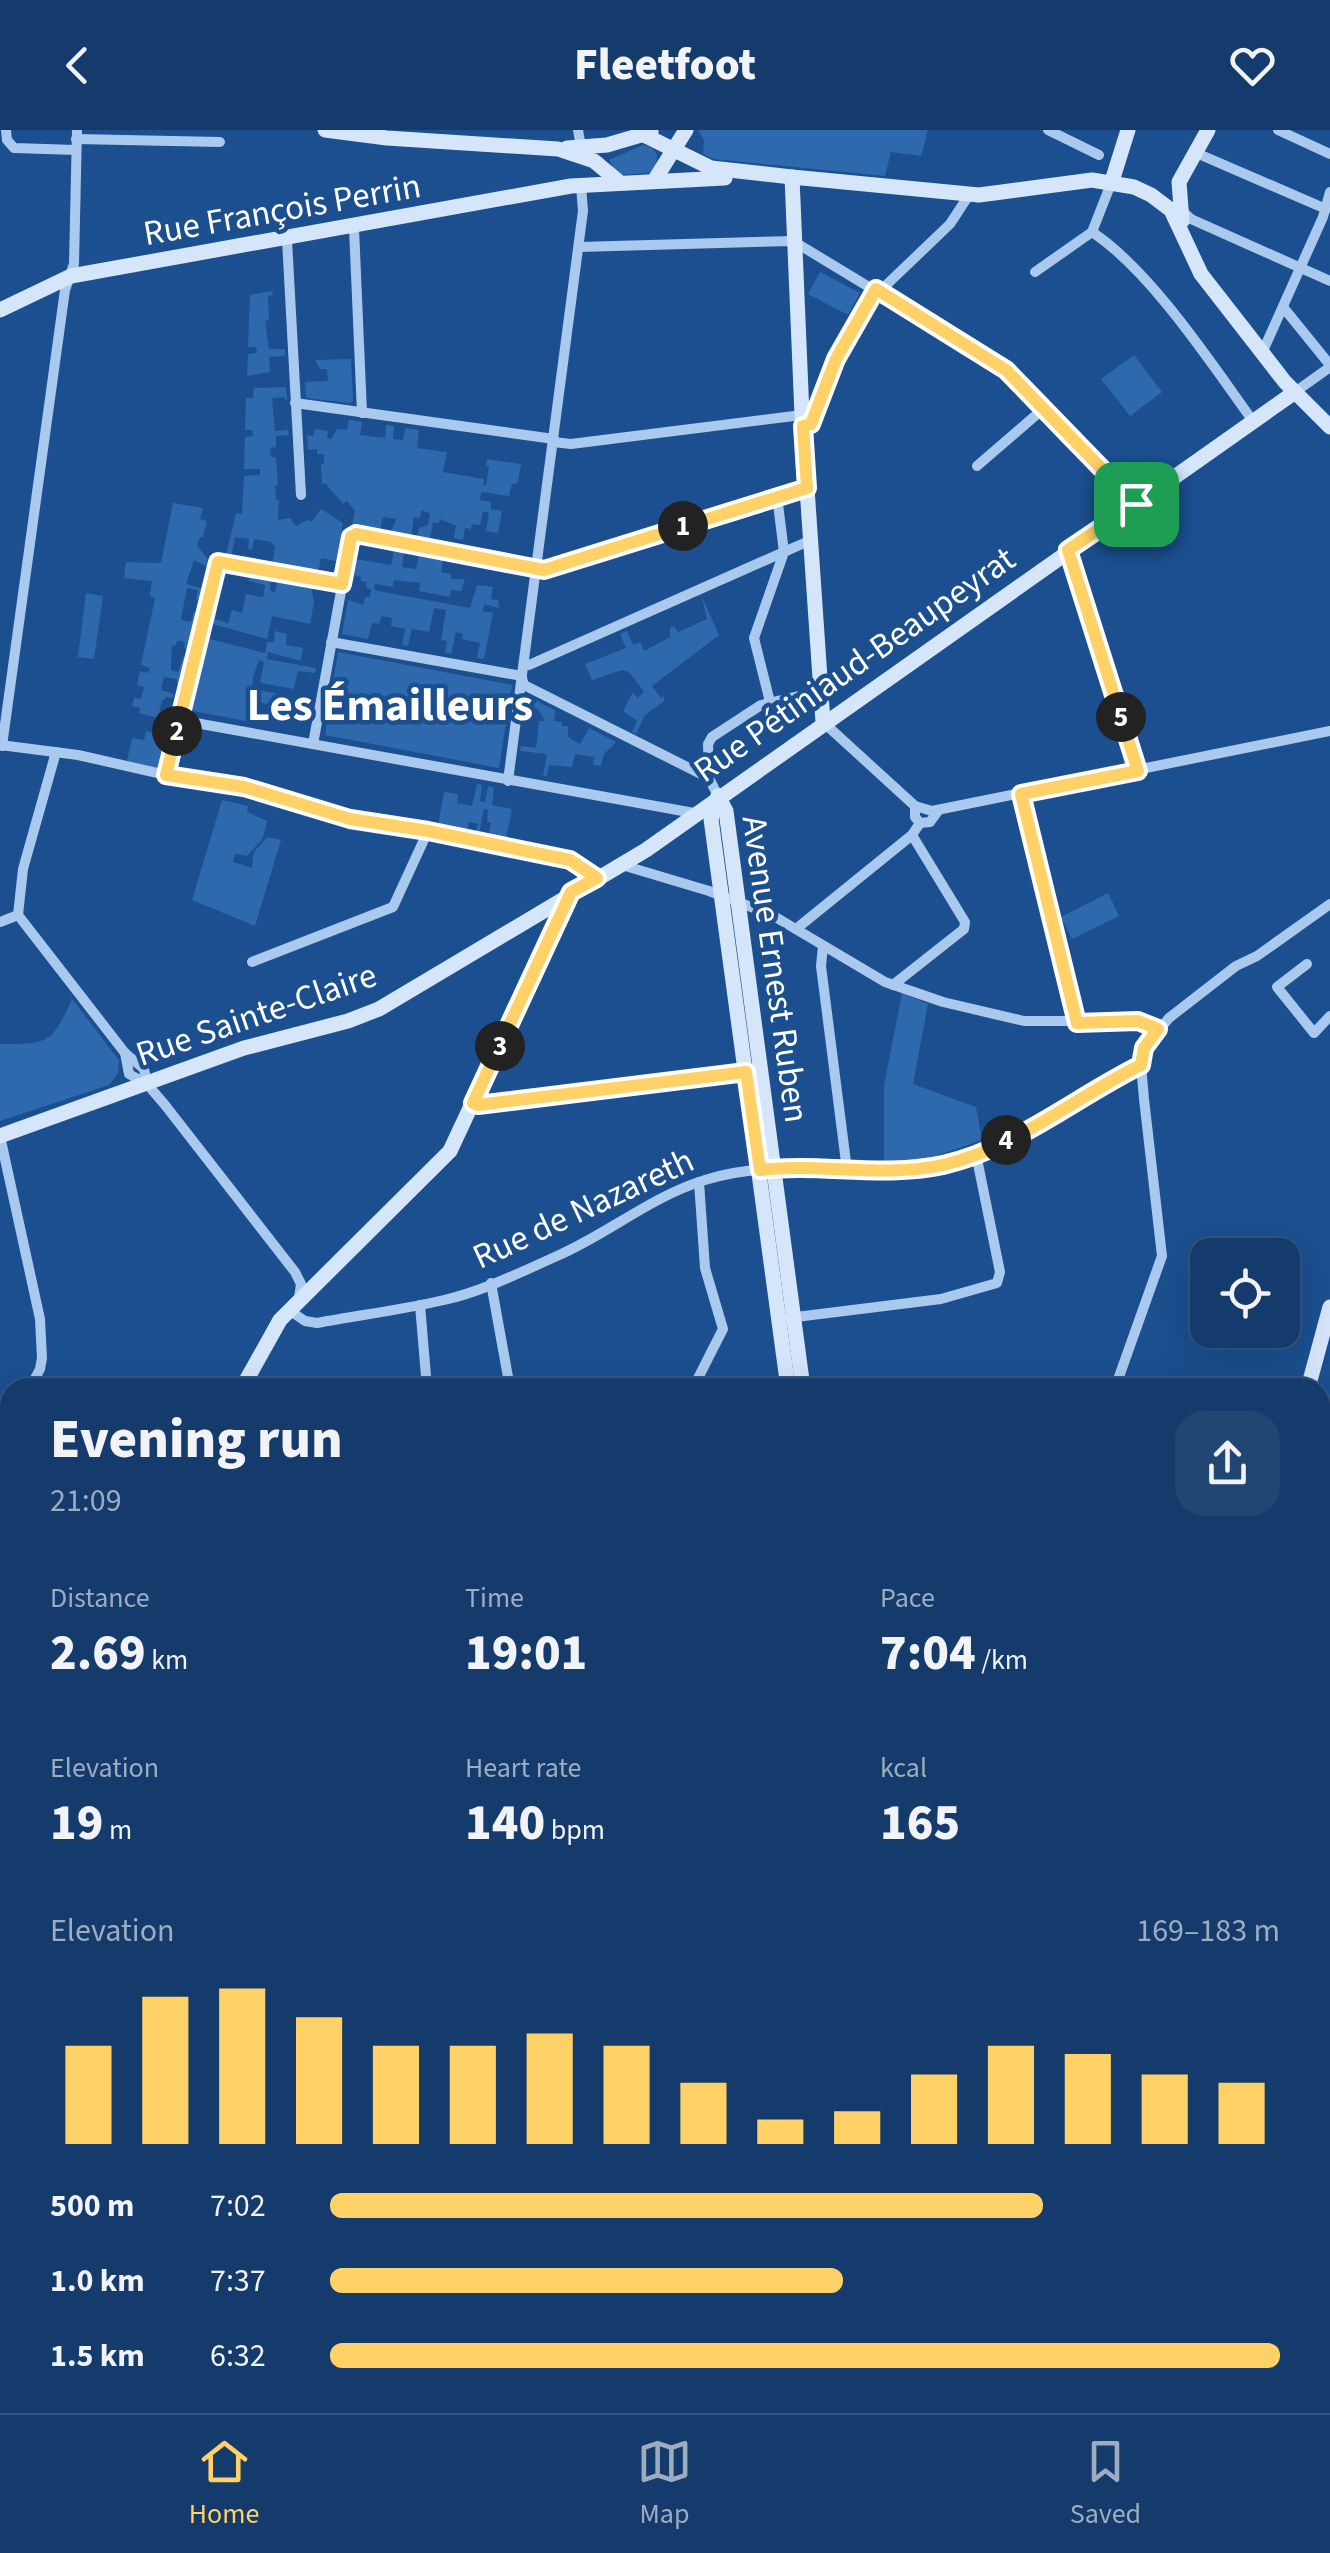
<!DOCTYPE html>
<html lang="en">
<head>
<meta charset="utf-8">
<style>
  :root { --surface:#143b6b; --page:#214673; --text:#f1f3f6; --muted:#9dadc1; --line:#33557e; --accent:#ffd166 }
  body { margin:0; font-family:"Source Sans 3",sans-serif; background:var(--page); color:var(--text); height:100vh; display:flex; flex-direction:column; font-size:38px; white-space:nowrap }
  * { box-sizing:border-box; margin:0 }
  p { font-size:32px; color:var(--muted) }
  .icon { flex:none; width:55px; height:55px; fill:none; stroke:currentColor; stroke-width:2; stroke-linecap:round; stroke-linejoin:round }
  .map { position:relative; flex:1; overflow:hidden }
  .side { position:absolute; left:0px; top:1248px; width:1330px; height:1038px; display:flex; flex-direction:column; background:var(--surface); border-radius:30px 30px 0 0; box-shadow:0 10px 40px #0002,0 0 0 2px var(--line) }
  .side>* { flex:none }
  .buttons { position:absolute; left:1190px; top:1108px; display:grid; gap:20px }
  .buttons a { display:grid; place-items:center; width:110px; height:110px; border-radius:20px; background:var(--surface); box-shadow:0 10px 40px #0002,0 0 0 2px var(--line); font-size:50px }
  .pin { position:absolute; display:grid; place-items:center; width:85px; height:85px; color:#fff; margin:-42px; border-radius:20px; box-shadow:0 5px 15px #0006 }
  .km { position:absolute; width:50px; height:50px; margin:-25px; border-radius:50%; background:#222; color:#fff; font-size:28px; line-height:50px; text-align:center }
  .round { display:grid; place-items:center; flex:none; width:105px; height:105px; border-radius:30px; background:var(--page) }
  .overview { display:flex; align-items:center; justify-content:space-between; height:170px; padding:0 50px }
  h1 { font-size:55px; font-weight:800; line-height:75px }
  .figures { display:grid; grid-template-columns:repeat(3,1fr); gap:15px; height:170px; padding:10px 50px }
  .figures div { display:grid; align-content:center }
  .figures b { font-size:50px; font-weight:800 }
  .figures small { font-size:28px; font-weight:400 }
  .figures p { font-size:28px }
  .chart { height:280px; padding:20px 50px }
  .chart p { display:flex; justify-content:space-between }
  .chart svg { width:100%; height:180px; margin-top:10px; stroke:var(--accent); stroke-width:6 }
  ul { padding:0 50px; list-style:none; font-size:32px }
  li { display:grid; grid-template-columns:160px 120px 1fr; align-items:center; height:75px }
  li i { height:25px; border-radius:12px; background:var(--accent) }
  header { display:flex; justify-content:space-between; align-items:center; height:130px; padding:0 50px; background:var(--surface); font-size:45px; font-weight:800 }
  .dock { display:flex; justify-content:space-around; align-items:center; height:140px; border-top:2px solid var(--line); background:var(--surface); font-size:28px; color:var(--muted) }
  .dock a { display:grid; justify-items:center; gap:5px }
  .dock .active { color:var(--accent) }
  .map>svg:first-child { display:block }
</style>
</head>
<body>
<header><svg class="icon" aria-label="back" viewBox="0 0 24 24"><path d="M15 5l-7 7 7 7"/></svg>Fleetfoot<svg class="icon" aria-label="heart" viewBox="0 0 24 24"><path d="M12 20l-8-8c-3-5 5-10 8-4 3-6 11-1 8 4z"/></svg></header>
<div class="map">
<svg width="1330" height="2283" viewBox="0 0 1330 2283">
  <rect width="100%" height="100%" fill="#1b4f8f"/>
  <g fill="#2e69ad">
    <path d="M698 0H928L921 26 891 22 885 46 714 29 703 24 704 10Z"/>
    <path d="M643 15C660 18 660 31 651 43L617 45 609 30Z"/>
    <path d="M820 142 860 163 848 185 808 164Z"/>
    <path d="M272 161 273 165 268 166 269 190 265 191 269 219H285V226L269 227 270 242 247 246 248 224 257 223 256 217H248L250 165Z"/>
    <path d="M1134 225 1162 262 1130 286 1101 249Z"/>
    <path d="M351 229 353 271 350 273 306 268 305 252 328 251 327 239H320L315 230Z"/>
    <path d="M286 257 287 272 284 267 272 268 275 301 288 300 289 305 276 306V317L270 318 271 327 276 328 278 355 275 356 276 370H279L278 390 290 388 296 396 307 390 312 391 321 379 343 393 336 431 321 428 319 439H314L313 443 272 435 275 417 271 412 254 409 252 420 248 419 249 409 235 407 231 428 226 425 236 383 242 384 244 346 260 345V339H244L245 307 253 306 252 300H245L246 268H253L254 258Z"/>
    <path d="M349 290 362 292 360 305 385 308 386 295 394 296 393 309 403 310 405 298 419 300 417 318 447 322 443 342 484 349 483 355H486L489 337 486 336 487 329 521 334 518 353 512 354 509 366 481 362 480 370 491 372V379L502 381 498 403 486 401 489 383 483 381 480 395 472 394 471 399 465 398 463 410 454 408 456 396 440 389 439 393H433L430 410 417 407 419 398 428 395 430 384 422 380 420 388 414 387 411 406 391 402 396 389 383 387 380 400 352 395 355 381 347 371 343 374 325 353 322 355 321 334H324V324H317V319L308 320 307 305 313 306 315 299 328 301 327 308 331 309 337 299 347 300Z"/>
    <path d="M173 373 203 378 200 389 207 391 203 407H200L197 416 207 428 208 437 194 430 186 454 203 459 200 471 196 470 198 460 187 458 181 490 191 492 194 481 197 482 188 519 184 518 185 512 178 510 175 516 172 515 171 540 178 542 183 527 186 528 180 554H177V549L164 547 161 560 174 564 173 568 167 567 162 571 159 583 161 589 139 583 140 578 132 576 134 567 141 569 144 557 137 555 140 541 148 543 150 538 141 535 155 468 150 466 152 451 124 448 126 432 161 433Z"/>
    <path d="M394 421 404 423 402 437 416 439 419 426 443 430 441 442 451 444V449H465L461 461 451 460 450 467 419 461 420 453 394 450 393 457 375 454 374 459 378 461 470 478 477 455 493 457 491 469 498 470 499 478 484 474 483 481 493 483 484 529 477 528 480 513 462 509 463 504 456 502 451 524 445 522 447 511 441 510 446 480 434 478 429 502 412 499 408 516 402 515 405 499 391 496 392 488 382 486 379 494 372 493 368 509 342 504 348 470 363 475 365 467H370L371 459 366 458 367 452 361 451V447L353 445 356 429 391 435Z"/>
    <path d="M226 440 271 448 270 461 275 462 278 449 311 456 314 472 310 494 272 486 267 509 209 493 214 476H217L215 489 228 493 232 480 242 483 246 464 263 467 265 455 249 451V448L226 444 222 457 218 456 222 442Z"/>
    <path d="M86 463 103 466 94 529 78 527Z"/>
    <path d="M702 467 719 505 652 556 661 568 664 566V571L645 585 636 604 632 602 637 591 623 581 633 562 637 568 644 562 629 542 622 540 592 550 585 534 626 518 620 504 627 501 633 515 640 512 644 521 670 507V498L674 496 678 502 707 489Z"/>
    <path d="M275 501 287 504 286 515 303 518 301 531 268 522 267 529 316 538 315 543 298 541 294 559 260 553 264 532 259 530 253 546 252 565 257 566 259 560 280 564V576L257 572 250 592 188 580 206 508 265 523 267 512H274Z"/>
    <path d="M338 522 512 555 499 638 325 605Z"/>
    <path d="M531 568 556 581 554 591 562 592V596H568V607L580 614 589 598 616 612 604 624 601 636 593 635 594 627 575 624 572 637 549 635 547 646H543L547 624 520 621 521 616 536 618 539 591H545L538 579 526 575Z"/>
    <path d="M146 601 167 606 159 639 127 631 132 608 144 610Z"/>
    <path d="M477 654 482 655 480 671 485 672 488 656 494 658 492 675 512 679 506 709 488 706 491 693 487 692 488 680 484 679 479 704 476 703 478 694 469 692 467 701 438 695 444 662 458 664 457 673 472 676Z"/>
    <path d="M222 670 248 676 247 682 267 691 263 708 247 726 235 724 233 732 252 738C254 714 253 726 267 707L281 710 255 796 192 770Z"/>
    <path d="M1108 763 1119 786 1072 809 1061 787Z"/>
    <path d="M902 863 928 874 913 954 976 977 982 1010 936 1026 884 1033V955Z"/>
    <path d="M72 869 119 930 118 943 109 955 0 991V914C48 914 52 914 72 869Z"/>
    <path d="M787 2275H968L974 2283H778Z"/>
    <path d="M1025 2275H1307L1313 2283H1026Z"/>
  </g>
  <g fill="#3c6290" stroke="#9cc4f0" stroke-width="2.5">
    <path d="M1330 1854V1972L1320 1978V1859Z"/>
    <path d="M621 2275H786L778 2283H616Z"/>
  </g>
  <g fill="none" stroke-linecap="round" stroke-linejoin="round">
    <path stroke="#9cc4f0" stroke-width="2.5" d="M1148 2275 1149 2283"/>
    <g stroke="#a9c9ee" stroke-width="10">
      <path d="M6 0 7 10 14 18 76 20"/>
      <path d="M578 0 581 17"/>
      <path d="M1048 0 1099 25"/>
      <path d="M1278 0 1330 24"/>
      <path d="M76 9 220 12"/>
      <path d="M1194 22 1326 79"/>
      <path d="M1112 51 1092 102C1151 141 1211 233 1253 291"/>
      <path d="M1181 80 1191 89 1330 151"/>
      <path d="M354 98 362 283"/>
      <path d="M287 110 301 365"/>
      <path d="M579 117 793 111 1006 240 1135 374"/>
      <path d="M1035 142 1092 102"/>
      <path d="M880 161 950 94 969 65"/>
      <path d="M1283 177 1330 235"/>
      <path d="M1262 223 1323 87 1330 62"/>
      <path d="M1295 262 1330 237"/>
      <path d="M295 273 554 309"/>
      <path d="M803 296 811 294 836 229 876 159"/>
      <path d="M553 312 571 314 802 285"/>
      <path d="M977 336 1043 279"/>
      <path d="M1068 420 1138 641"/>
      <path d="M331 512 522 546"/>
      <path d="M524 534 529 535 811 410"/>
      <path d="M522 548 524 555 709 648 718 666"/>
      <path d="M770 572 754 508 784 422 777 366"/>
      <path d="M179 590 694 683"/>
      <path d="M823 592 915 676 932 681 1330 601"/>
      <path d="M313 614 351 407 356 404 544 440 807 358"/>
      <path d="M0 615 78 625 184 649 244 657 350 689 428 701 570 730 597 749"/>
      <path d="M2 616 65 160 74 134 77 0"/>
      <path d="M166 645 218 432 342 454"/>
      <path d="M709 648 708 614 712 607 761 575 820 561"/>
      <path d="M508 651 583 81 581 55"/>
      <path d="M1021 665 1077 893"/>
      <path d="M915 676V687L920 693 930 692 938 681"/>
      <path d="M622 735 709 761 772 785 885 852 943 872 1024 891H1139L1158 899"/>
      <path d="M18 785 125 923 144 939 147 954"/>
      <path d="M18 785 23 739 56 622"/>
      <path d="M0 792 18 785"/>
      <path d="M796 799 912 705 920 693"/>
      <path d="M823 816 821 836 847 1040"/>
      <path d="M252 832 393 777 428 701"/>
      <path d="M1307 834 1277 857 1314 903 1330 886"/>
      <path d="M893 855 964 799 965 792 912 705"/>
      <path d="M125 923 129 944 147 954 165 975 295 1142 301 1154 299 1168"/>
      <path d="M473 973 477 975 749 941"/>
      <path d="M0 1006 40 1189 42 1228 40 1239 30 1258"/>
      <path d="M491 1153 510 1258"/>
      <path d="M420 1175 427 1258"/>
      <path d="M289 1180 305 1191 317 1193C359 1185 402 1180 444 1170 481 1162 521 1142 557 1126 608 1104 650 1067 705 1050 780 1026 860 1049 938 1036 1011 1023 1075 967 1141 935"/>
      <path d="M788 1188 941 1169 997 1153 1000 1142 976 1024"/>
      <path d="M693 1258 723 1199 705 1138 699 1052"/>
      <path d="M1115 1258 1162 1126 1144 969 1141 935 1144 918 1169 888 1236 836 1257 826 1330 774"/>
      <path d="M0 1291 10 1283"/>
      <path d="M1320 1562 1322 1563"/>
      <path d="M0 2042 2 2023 10 2011"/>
      <path d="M0 2084 10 2092"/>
      <path d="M3 2138 10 2153"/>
      <path d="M0 2255 10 2199"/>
      <path d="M193 2283 195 2275"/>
      <path d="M310 2283 318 2275"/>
    </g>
    <g stroke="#d6e6fa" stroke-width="15">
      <path d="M325 0 387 8 558 19 594 31 618 51"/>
      <path d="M644 5 711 38 792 47 979 65 1092 50 1134 57 1151 65 1171 80 1201 144 1285 252 1330 297"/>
      <path d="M567 18 607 15 651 2"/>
      <path d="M792 47 802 285 823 592"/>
      <path d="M654 51 686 0"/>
      <path d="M1112 51 1128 0"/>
      <path d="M1182 91 1179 52 1208 0"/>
      <path d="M0 180 71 146 571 56 725 48"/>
      <path d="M718 666 726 681 803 1258"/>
      <path d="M718 666 711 689 788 1258"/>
      <path d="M0 1006 244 918 348 891 379 879 646 720 1295 262"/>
      <path d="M242 1258 280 1190 450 1021 571 762"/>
      <path d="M1308 1258 1330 1177"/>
      <path d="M0 1635 10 1629"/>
      <path d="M0 2141 10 2130"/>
      <path d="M230 2283 237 2275"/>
    </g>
    <g stroke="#f0f6ff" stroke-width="18">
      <path d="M0 1335 10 1337"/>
      <path d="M1320 1819 1330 1812"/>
      <path d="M1320 1835 1330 1829"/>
      <path d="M996 2275 998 2283"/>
      <path d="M539 2283 548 2275"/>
    </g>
    <g stroke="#fff" stroke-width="2.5" stroke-dasharray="18 8" stroke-linecap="butt">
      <path d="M1320 1461 1330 1444"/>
      <path d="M483 2283 490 2275"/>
    </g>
  </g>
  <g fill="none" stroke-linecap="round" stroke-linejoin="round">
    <g stroke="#fff" stroke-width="20">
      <path id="route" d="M876 159 1006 240 1136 374 1068 420 1138 641 1021 664 1077 893 1138 891 1158 899 1144 918 1141 935C1076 967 1014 1019 943 1035 883 1048 820 1033 760 1040L746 942 478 975 473 973 571 762 597 748 570 730 428 701 350 689 244 657 166 645 218 432 342 454 351 407 356 404 544 440 807 358 803 296 811 294 836 229Z"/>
    </g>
    <use href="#route" stroke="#ffd166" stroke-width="12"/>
  </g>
  <g text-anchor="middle" stroke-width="9" stroke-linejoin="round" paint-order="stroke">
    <g font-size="35" fill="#fff" stroke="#1b4f8f">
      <text transform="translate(282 79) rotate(-10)" y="12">Rue François Perrin</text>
      <text transform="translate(854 534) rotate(-35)" y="12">Rue Pétiniaud-Beaupeyrat</text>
      <text transform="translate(776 839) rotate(82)" y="12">Avenue Ernest Ruben</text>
      <text transform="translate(256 884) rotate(-19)" y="12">Rue Sainte-Claire</text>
      <text transform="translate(583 1078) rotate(-25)" y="12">Rue de Nazareth</text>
    </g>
    <g font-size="45" font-weight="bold" fill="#fff" stroke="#1b4f8f">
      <text x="390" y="590">Les Émailleurs</text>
    </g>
  </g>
</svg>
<div class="buttons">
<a><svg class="icon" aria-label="locate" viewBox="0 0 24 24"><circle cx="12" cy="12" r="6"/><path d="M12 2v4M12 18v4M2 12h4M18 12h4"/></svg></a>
</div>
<div class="pin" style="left:1136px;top:374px;background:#1e9e55"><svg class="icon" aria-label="arrive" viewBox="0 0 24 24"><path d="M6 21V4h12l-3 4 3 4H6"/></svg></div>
<b class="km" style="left:683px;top:396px">1</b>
<b class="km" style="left:177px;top:601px">2</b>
<b class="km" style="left:500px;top:916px">3</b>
<b class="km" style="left:1006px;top:1010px">4</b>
<b class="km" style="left:1121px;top:587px">5</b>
<section class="side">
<div class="overview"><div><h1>Evening run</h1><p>21:09</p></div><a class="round"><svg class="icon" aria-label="share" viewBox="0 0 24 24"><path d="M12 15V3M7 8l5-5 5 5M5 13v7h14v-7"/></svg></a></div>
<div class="figures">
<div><p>Distance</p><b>2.69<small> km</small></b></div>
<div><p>Time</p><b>19:01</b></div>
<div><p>Pace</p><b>7:04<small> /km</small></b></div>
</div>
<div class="figures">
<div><p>Elevation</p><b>19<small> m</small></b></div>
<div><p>Heart rate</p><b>140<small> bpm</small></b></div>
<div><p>kcal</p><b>165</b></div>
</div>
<div class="chart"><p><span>Elevation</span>169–183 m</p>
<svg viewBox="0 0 160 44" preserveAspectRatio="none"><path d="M5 44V20M15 44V8M25 44V6M35 44V13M45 44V20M55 44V20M65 44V17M75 44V20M85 44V29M95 44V38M105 44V36M115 44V27M125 44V20M135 44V22M145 44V27M155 44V29"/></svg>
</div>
<ul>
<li><b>500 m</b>7:02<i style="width:75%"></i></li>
<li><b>1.0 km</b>7:37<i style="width:54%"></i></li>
<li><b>1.5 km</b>6:32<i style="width:100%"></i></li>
</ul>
</section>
</div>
<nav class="dock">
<a class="active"><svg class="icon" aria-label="home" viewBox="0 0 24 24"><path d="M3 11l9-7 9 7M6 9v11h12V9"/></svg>Home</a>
<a><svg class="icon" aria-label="map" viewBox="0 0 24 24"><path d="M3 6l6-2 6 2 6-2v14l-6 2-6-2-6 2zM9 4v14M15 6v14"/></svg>Map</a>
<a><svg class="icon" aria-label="saved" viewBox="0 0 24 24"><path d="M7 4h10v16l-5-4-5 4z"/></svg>Saved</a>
</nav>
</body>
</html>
